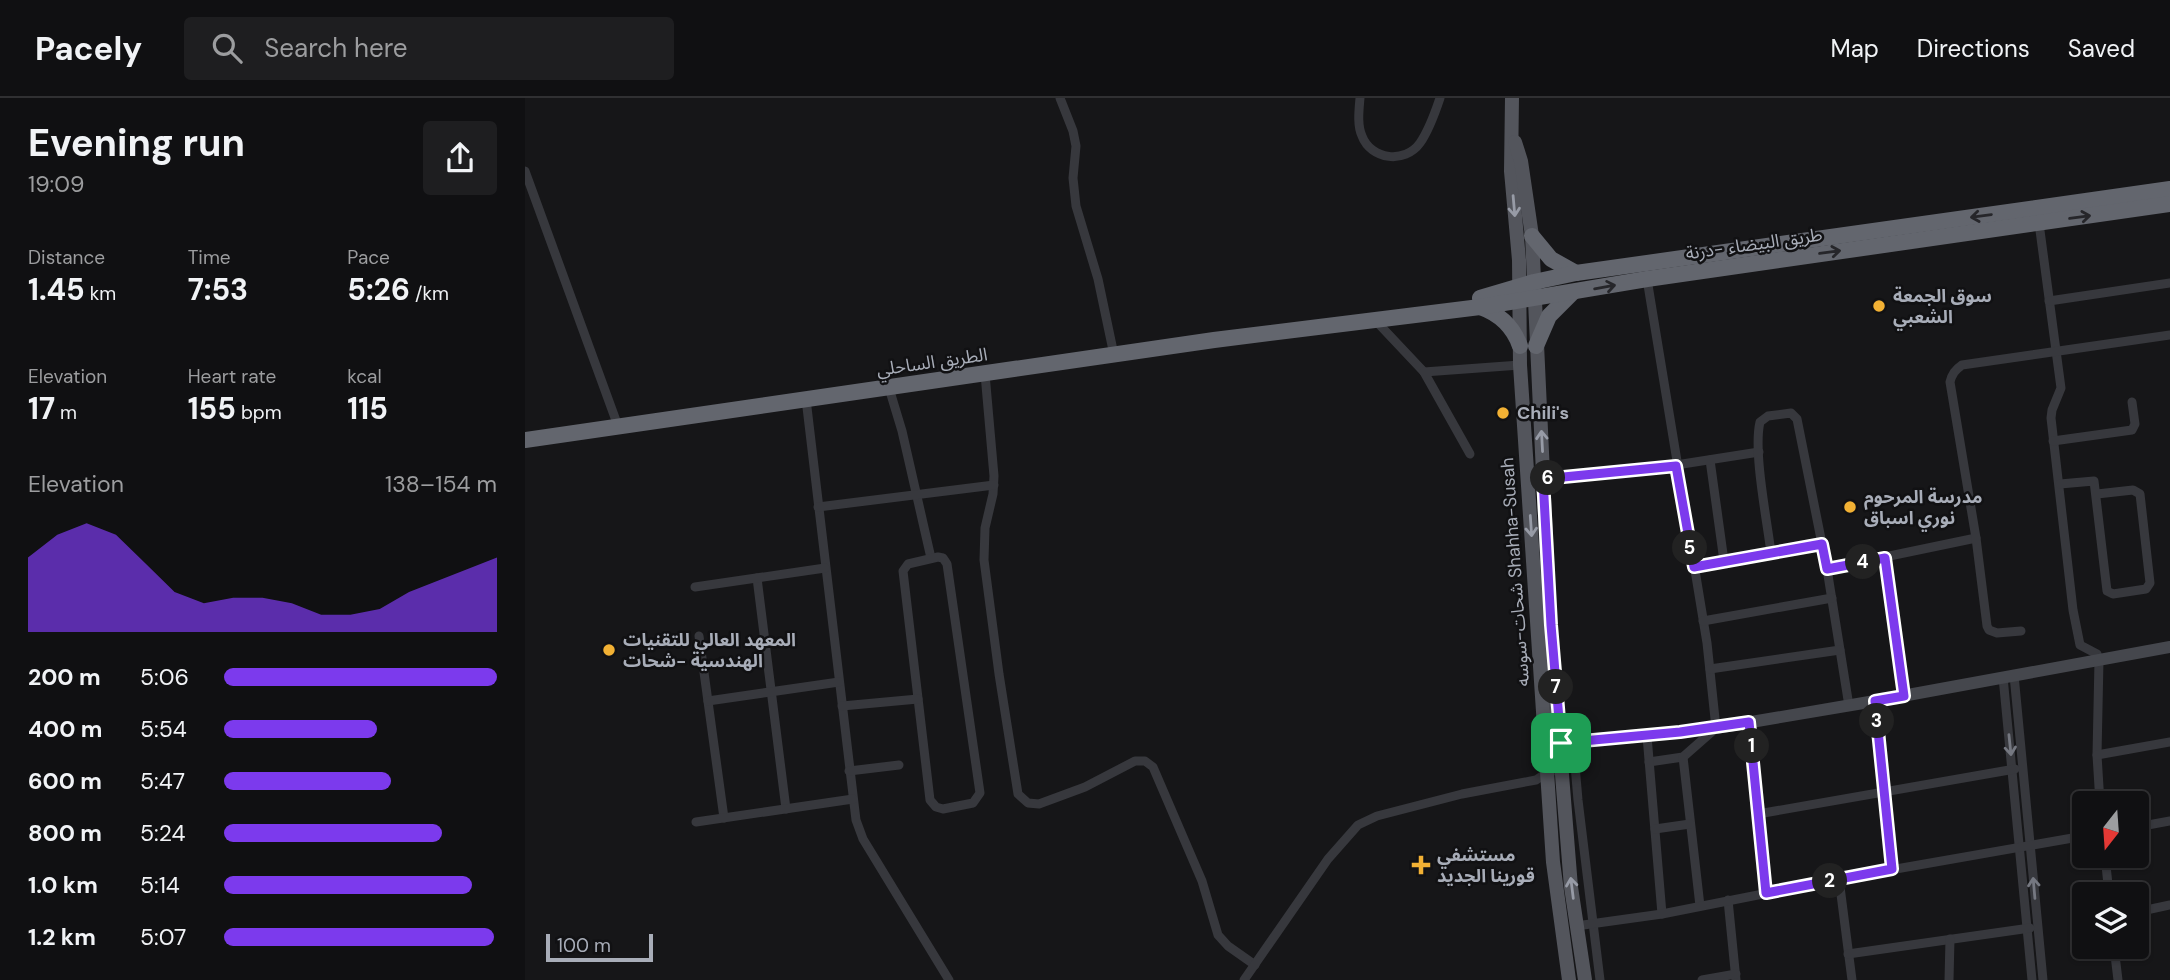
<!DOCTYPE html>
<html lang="en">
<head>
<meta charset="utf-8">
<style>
  :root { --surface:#101012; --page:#1e1e20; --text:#f1f3f6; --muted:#9c9d9f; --line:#303032; --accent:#7c3aed }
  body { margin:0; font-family:"DM Sans","Noto Sans Arabic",sans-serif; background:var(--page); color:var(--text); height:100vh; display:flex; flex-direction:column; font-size:26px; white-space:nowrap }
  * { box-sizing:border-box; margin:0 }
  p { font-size:23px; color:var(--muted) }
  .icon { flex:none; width:38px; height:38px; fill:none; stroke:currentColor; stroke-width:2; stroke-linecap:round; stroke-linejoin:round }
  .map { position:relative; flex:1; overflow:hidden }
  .side { display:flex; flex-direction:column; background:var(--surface); width:525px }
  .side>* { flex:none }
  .needle { width:46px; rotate:197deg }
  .fabs { position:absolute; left:1547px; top:693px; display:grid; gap:14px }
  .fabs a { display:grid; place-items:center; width:77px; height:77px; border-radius:7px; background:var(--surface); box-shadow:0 2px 5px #0004,0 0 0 2px var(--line); font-size:35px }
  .scale { position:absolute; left:21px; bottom:18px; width:107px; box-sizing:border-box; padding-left:7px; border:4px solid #a8adb8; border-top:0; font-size:19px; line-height:24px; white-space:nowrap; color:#a8adb8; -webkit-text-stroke:5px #111113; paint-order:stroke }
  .pin { position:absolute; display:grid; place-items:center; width:60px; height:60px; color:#fff; margin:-30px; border-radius:14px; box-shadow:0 4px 10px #0006 }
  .km { position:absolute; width:35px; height:35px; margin:-18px; border-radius:50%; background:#222; color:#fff; font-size:19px; line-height:35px; text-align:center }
  .round { display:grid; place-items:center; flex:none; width:74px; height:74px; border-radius:7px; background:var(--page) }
  .head { display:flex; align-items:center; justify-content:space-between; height:119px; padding:0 28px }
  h1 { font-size:38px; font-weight:700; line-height:52px }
  .stats { display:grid; grid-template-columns:repeat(3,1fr); gap:10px; height:119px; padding:7px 28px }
  .stats div { display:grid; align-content:center }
  .stats b { font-size:30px; font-weight:700 }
  .stats small { font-size:19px; font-weight:400 }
  .stats p { font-size:19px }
  .chart { height:196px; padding:14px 28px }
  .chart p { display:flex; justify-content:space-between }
  .chart svg { width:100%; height:126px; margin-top:7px; fill:var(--accent); opacity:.7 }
  ul { padding:0 28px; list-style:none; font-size:23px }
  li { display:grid; grid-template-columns:112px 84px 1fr; align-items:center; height:52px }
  li i { height:18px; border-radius:9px; background:var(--accent) }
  header { display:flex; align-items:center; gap:42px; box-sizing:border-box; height:98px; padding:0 35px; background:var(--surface); border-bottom:2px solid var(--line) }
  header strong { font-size:33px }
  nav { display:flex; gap:38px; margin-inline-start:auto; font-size:24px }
  .search { width:490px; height:63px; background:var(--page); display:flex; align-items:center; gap:18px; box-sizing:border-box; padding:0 24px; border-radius:7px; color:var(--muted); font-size:26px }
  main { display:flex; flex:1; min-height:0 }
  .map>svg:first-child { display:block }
</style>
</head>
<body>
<header>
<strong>Pacely</strong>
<div class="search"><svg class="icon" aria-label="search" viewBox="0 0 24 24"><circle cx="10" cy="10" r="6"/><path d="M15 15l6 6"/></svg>Search here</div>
<nav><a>Map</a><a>Directions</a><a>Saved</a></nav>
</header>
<main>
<section class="side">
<div class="head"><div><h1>Evening run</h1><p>19:09</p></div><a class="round"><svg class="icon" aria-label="share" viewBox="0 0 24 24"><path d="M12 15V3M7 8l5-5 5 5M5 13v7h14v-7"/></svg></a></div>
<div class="stats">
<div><p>Distance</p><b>1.45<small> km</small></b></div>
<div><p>Time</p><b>7:53</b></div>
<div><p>Pace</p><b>5:26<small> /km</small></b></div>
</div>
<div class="stats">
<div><p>Elevation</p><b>17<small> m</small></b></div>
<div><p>Heart rate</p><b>155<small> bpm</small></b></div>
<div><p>kcal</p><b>115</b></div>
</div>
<div class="chart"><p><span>Elevation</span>138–154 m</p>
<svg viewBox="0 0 160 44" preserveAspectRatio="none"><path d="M0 44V18L10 10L20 6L30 10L40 20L50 30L60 34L70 32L80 32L90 34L100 38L110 38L120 36L130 30L140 26L150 22L160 18V44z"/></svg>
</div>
<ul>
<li><b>200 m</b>5:06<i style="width:100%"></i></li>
<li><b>400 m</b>5:54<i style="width:56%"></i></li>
<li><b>600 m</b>5:47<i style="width:61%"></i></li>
<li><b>800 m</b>5:24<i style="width:80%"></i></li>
<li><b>1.0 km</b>5:14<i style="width:91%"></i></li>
<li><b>1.2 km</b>5:07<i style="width:99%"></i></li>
</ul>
</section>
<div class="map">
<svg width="1645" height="882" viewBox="0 0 1645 882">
  <rect width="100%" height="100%" fill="#161618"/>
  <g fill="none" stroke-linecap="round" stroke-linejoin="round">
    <g stroke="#37383d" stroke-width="9">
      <path d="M535 0 548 33 551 48 548 80 551 108 573 181 589 257"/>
      <path d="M835 0C834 12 832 27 837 38 846 62 880 66 895 45 904 32 910 15 915 0"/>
      <path d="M0 73 93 328"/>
      <path d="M1514 125 1536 290 1527 312 1526 320 1548 512 1555 547 1572 556 1574 562 1572 657 1575 705"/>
      <path d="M1122 181 1182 545 1191 630 1158 659 1124 664"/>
      <path d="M1524 203 1645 185"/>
      <path d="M850 222 899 274"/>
      <path d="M460 276 469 378 468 396 460 430 459 462 474 576 493 696 503 705 514 706 560 689 610 663H620L628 669 677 783 693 837 703 848 730 867"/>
      <path d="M364 290 377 333 406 460"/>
      <path d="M281 301 331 722 338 741 424 882"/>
      <path d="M1528 343 1607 332 1610 326 1607 304"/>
      <path d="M945 356 899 274 995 267"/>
      <path d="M1185 362 1199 463"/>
      <path d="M1019 381 1151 367 1234 354"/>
      <path d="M1535 386 1569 383 1582 493 1588 496 1621 491 1625 485 1615 396 1608 392 1572 396"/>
      <path d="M293 409 469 387"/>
      <path d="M1246 455C1242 422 1228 353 1235 324L1243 318 1266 315 1272 321 1302 471 1324 608"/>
      <path d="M413 459 418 460 422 466 455 695 448 705 418 711 411 709 405 702 378 473 383 466Z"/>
      <path d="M1360 460 1379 598"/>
      <path d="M1169 469 1297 445"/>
      <path d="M1302 471 1451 440"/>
      <path d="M232 480 261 711"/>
      <path d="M170 489 300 470"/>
      <path d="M1178 523 1307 500"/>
      <path d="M1496 533 1472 535 1464 532 1462 528 1451 440 1425 284C1427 276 1430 272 1437 267L1645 237"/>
      <path d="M174 538 199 720"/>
      <path d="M1185 571 1315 552"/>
      <path d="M1489 577 1518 882"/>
      <path d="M1478 579 1507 882"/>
      <path d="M183 603 314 584"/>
      <path d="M1350 603 1368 771"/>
      <path d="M317 608 393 601"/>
      <path d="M1224 624 1241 795"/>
      <path d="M1122 638 1137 816"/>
      <path d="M1048 644 1053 702 1075 882"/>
      <path d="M1572 657 1645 644"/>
      <path d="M1158 659 1175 808"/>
      <path d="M324 673 374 667"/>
      <path d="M1233 716 1490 671"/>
      <path d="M171 724 328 701"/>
      <path d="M1612 729 1645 723"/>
      <path d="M1130 731 1165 726"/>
      <path d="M1580 758 1584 796"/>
      <path d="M1314 781 1327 882"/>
      <path d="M1203 802 1211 882"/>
      <path d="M1612 814 1645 807"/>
      <path d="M1051 828 1137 816 1314 781 1559 738"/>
      <path d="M1589 849 1593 882"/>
      <path d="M1323 856 1505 830"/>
      <path d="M719 882 803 761 833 727 852 718 937 696 1011 682 1023 674 1037 671"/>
      <path d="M1177 882 1211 876"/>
      <path d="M1424 882 1425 841"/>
    </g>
    <path stroke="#45474d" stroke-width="12" d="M1027 646 1191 630 1350 603 1645 549"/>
    <g stroke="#53555c" stroke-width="14">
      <path d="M987 0 986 73 994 162 995 267 1028 764 1044 882"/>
      <path d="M990 44 996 63 1007 138 1025 527 1046 789 1060 882"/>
    </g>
    <g stroke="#63666e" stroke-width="16">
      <path d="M1007 138 1026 161 1051 175"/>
      <path d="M955 200 1009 184 1051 175 1645 91"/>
      <path d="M955 209C975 216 988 228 995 248"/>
      <path d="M1011 248 1024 218 1048 194"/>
      <path d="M0 342 689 242 955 209 1122 181 1645 106"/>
    </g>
  </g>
  <defs><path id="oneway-shaft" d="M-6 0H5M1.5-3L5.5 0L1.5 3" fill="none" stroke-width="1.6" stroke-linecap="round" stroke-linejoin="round" transform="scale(1.75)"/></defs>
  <g stroke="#979ba6">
    <use href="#oneway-shaft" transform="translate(989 108) rotate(85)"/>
    <use href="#oneway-shaft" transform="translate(1017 343) rotate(-93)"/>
    <use href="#oneway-shaft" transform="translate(1006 428) rotate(86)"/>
    <use href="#oneway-shaft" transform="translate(1047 790) rotate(-97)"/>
  </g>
  <g stroke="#26262a">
    <use href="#oneway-shaft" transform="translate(1456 118) rotate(172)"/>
    <use href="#oneway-shaft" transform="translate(1555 119) rotate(-8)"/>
    <use href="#oneway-shaft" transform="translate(1305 154) rotate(-8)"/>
    <use href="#oneway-shaft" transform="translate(1080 189) rotate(-10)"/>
  </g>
  <g stroke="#757881">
    <use href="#oneway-shaft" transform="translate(1485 647) rotate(84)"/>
    <use href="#oneway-shaft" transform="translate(1509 790) rotate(-95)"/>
  </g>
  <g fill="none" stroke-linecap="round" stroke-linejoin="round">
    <g stroke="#fff" stroke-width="14">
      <path id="route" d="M1151 368 1169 469 1297 446 1302 471 1360 460 1379 598 1350 603 1367 771 1241 795 1224 624 1155 634 1036 645 1026 527 1018 381Z"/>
    </g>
    <use href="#route" stroke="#7c3aed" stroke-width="9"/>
  </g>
  <g fill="#f2b134" stroke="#111113" stroke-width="2.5">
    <circle cx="1354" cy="208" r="7"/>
    <circle cx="978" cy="315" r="7"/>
    <circle cx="1325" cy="409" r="7"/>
    <circle cx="84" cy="552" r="7"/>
    <path d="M892.5 756.5h7v7h7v7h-7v7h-7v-7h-7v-7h7z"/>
  </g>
  <g text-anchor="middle" stroke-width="5" stroke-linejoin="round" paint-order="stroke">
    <g font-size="18" fill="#a8adb8" stroke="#111113">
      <text transform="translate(1229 146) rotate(-8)" y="6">طريق البيضاء -درنة</text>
      <text transform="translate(407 264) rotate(-8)" y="6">الطريق الساحلي</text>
      <text transform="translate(990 474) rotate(-94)" y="6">شحات-سوسه Shahha-Susah</text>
    </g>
    <g font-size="18" font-weight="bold" fill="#a8adb8" stroke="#111113" text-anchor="start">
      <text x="1368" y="204">سوق الجمعة<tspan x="1368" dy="21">الشعبي</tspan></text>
      <text x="992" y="321">Chili's</text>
      <text x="1339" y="405">مدرسة المرحوم<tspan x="1339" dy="21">نوري اسباق</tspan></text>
      <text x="98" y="548">المعهد العالي للتقنيات<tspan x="98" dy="21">الهندسية -شحات</tspan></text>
      <text x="912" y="763">مستشفي<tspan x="912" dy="21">قورينا الجديد</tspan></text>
    </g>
  </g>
</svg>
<div class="fabs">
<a><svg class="needle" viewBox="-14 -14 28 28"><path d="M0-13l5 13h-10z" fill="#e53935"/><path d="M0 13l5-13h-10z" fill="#9c9d9f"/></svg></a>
<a><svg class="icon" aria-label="layers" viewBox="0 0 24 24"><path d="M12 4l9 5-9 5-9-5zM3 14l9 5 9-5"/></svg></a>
</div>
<div class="scale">100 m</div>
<div class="pin" style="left:1036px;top:645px;background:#1e9e55"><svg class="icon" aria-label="arrive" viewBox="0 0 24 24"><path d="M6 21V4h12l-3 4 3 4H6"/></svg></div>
<b class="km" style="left:1227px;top:648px">1</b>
<b class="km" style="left:1305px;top:783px">2</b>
<b class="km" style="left:1352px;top:623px">3</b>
<b class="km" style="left:1338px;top:464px">4</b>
<b class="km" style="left:1165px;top:450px">5</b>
<b class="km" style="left:1023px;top:380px">6</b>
<b class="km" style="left:1031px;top:589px">7</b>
</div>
</main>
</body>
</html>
